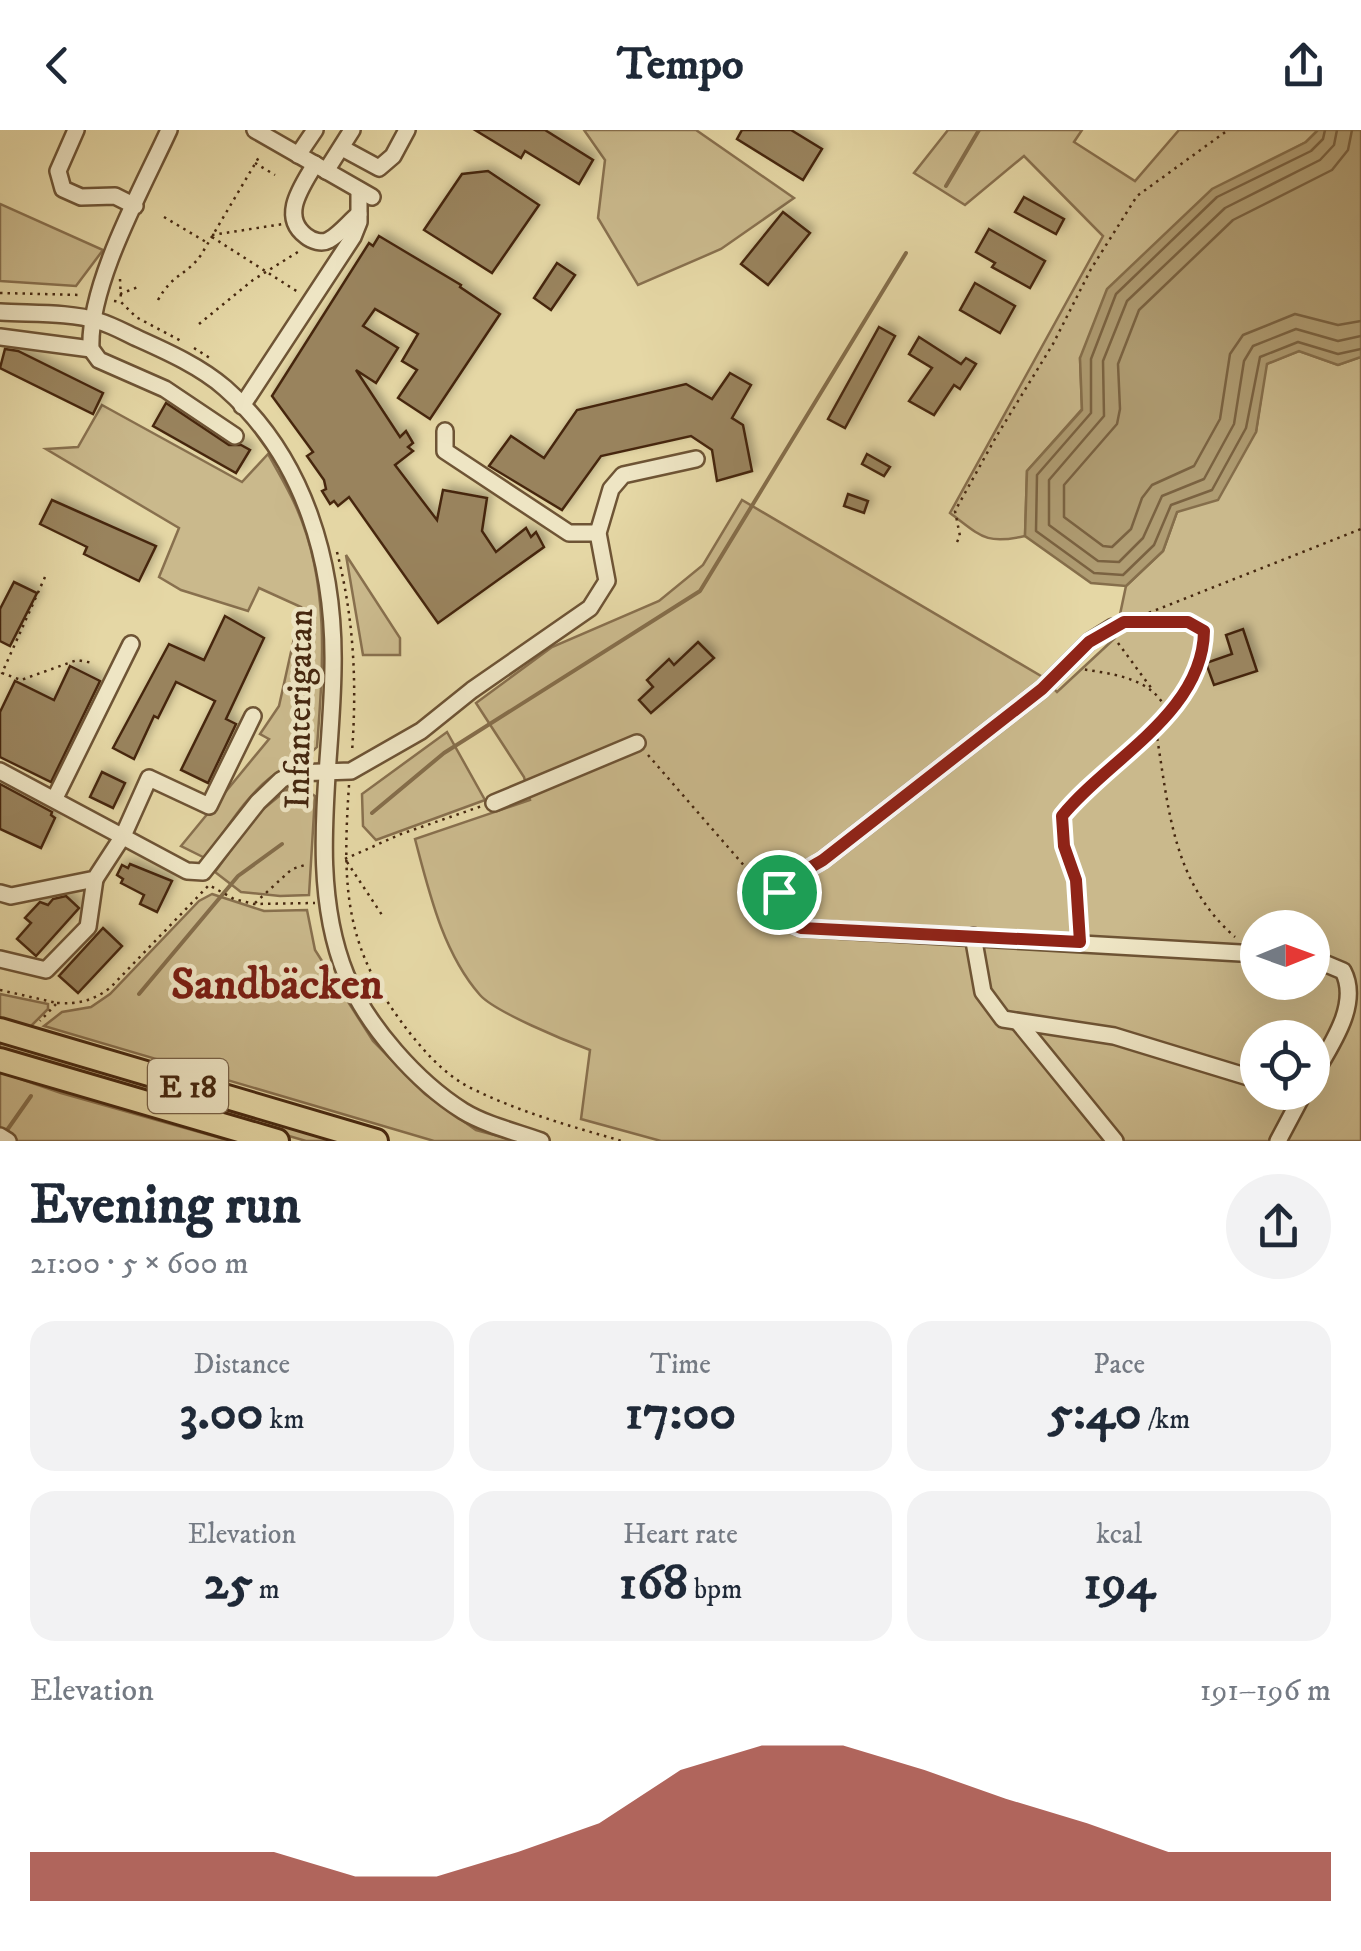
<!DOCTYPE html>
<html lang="en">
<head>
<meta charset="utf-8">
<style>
  :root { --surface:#fff; --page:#f2f2f3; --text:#1f2937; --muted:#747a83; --accent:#8f2418 }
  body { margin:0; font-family:"IM FELL DW Pica",serif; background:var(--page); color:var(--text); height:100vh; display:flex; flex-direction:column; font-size:38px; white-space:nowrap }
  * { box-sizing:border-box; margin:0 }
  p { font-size:32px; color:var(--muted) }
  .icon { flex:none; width:55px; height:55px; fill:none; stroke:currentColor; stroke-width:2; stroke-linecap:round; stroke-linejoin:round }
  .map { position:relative; height:1011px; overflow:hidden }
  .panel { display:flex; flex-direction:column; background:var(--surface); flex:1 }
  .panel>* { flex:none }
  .needle { width:65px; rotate:89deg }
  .buttons { position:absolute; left:1240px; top:780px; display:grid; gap:20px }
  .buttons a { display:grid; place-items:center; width:90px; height:90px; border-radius:50%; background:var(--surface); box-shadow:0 10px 40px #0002; font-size:50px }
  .pin { position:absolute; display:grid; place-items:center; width:85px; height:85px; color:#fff; margin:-42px; border:5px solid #fff; border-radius:50%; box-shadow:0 2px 10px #0007 }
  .round { display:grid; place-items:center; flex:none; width:105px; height:105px; border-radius:52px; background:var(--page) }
  .head { display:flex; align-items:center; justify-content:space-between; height:170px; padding:0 30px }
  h1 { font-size:55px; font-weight:800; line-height:75px }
  .figures { display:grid; grid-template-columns:repeat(3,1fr); gap:15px; height:170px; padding:10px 30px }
  .figures div { display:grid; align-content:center; border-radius:25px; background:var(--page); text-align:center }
  .figures b { font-size:50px; font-weight:800 }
  .figures small { font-size:28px; font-weight:400 }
  .figures p { font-size:28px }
  .chart { height:280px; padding:20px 30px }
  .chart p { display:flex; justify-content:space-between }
  .chart svg { width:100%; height:180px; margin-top:10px; fill:var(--accent); opacity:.7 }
  header { display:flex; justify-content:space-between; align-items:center; height:130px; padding:0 30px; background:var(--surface); font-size:45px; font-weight:800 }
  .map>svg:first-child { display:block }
</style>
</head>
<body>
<header><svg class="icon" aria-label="back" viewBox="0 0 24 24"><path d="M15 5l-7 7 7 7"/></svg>Tempo<svg class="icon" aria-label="share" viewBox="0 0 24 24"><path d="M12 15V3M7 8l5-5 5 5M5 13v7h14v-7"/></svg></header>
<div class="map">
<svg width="1361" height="1011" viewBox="0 0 1361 1011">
  <defs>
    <filter id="shadow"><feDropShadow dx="4.5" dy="-4.5" stdDeviation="5" flood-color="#0004"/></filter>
  </defs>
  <rect width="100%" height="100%" fill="#e5d7a5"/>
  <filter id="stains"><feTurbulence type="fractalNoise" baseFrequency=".002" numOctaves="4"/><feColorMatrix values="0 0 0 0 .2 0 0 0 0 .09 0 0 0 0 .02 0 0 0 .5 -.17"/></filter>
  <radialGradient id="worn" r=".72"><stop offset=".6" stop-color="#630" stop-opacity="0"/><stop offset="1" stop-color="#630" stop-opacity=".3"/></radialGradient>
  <g fill="#cab98c" stroke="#88704e" stroke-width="2.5" fill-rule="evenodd">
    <path d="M584 0H696L794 68 721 119 638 155 598 88 605 30Z"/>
    <path d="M948 0H1082L1074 12 1135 51 1179 0H1318L1306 12 1269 32 1080 228 1082 279 1027 341 1025 406C985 415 981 406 950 383L1103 106 1024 26 965 75 914 43Z"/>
    <path d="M0 74 103 120 76 156 0 151Z"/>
    <path d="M1299 221 1338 235 1361 227V1011H661L581 989 590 920C566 911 495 882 480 865 443 823 429 762 415 709L530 670 524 647 476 573 552 517 659 471 703 435 742 370 1041 546 1057 562 1115 508 1126 456 1163 421 1177 382 1256 302 1266 234ZM1258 798H1312V852H1258ZM1258 908H1312V962H1258Z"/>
    <path d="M102 275 242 352 268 324C278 342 289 360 297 379 330 455 323 537 317 617 304 631 286 635 271 647 244 668 225 702 205 728L181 716 269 609 260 604 279 576 301 477 259 458 248 481 181 460 159 447 179 398 46 319 78 317Z"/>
    <path d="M346 425 400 508V525H363Z"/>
    <path d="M447 602 485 670 376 710 363 696 362 664Z"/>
    <path d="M289 658 305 659 315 666 309 765 280 766 241 762 215 742 256 685Z"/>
    <path d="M212 764 264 781 307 780 315 820 373 911 425 964 476 1000 517 1011H434L44 896 62 882 91 877 110 864 199 771Z"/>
    <path d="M0 864 48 874V879L30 897 0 888Z"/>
    <path d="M0 912 338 1011H306L0 921Z"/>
    <path d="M0 942 61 963 231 1011H0Z"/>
  </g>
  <path fill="#af9c72" stroke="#856e4b" stroke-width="2.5" d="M1318 0H1361V227L1338 235 1299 221 1267 234 1256 302 1218 370 1177 382 1163 421 1126 456 1091 453 1025 406 1027 341 1082 280 1080 228 1107 159 1212 59 1306 12Z"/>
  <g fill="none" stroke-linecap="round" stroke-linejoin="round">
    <g stroke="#7a6241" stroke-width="2.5">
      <path d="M1325 0 1323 9 1311 21 1217 67 1116 164 1091 229V283L1037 345 1036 401 1094 443 1123 445 1154 415 1171 375 1212 360 1246 298 1260 227 1298 212 1338 224 1361 219"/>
      <path d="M1337 0 1334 15 1320 30 1225 78 1127 171 1103 231 1104 286 1049 350V395L1098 431 1119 432 1143 408 1162 366 1204 349 1234 294 1244 231 1253 216 1296 199 1338 211 1361 206"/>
      <path d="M1352 0 1348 20 1332 40 1233 90 1139 180 1118 234 1120 279 1117 294 1064 355V387L1103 416 1112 417 1131 399 1142 368 1152 355 1194 336 1220 289 1230 224 1243 205 1295 184 1338 195 1361 191"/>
    </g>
    <g stroke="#856e4b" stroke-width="4">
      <path d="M946 56 979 0"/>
      <path d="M372 683 444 623 700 461 906 123"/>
      <path d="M139 864 238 746 282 714"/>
      <path d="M5 1003 31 966"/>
    </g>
  </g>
  <g fill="#99835d" stroke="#462810" stroke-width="2.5" filter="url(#shadow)">
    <path d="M475 0H545L593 30 579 54 525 21 521 28Z"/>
    <path d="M742 0H791L822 19 803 50 737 9Z"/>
    <path d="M488 41 539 75 492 143 424 100 462 44Z"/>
    <path d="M1024 67 1064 89 1056 104 1015 82Z"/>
    <path d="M783 82 810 103 768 155 741 134Z"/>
    <path d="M989 99 1045 131 1030 158 992 137 995 133 976 122Z"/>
    <path d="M379 106 461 155 460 157 500 184 430 289 398 268 417 240 402 231 418 204 375 179 363 196 398 218 376 253 356 240 400 307 406 301 413 313 408 317 413 321 395 335 437 390 443 360 487 368 482 401 496 422 526 398 531 407 536 402 544 417 438 493 349 367 338 376 334 371 330 374 322 361 326 359 324 350 307 326 313 322 272 266 369 113 373 116Z"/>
    <path d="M557 133 575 145 551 180 534 168Z"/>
    <path d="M975 153 1015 176 1000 203 960 180Z"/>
    <path d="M879 197 895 206 845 298 828 289Z"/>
    <path d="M919 207 961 234 966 228 976 234 960 259 954 255 934 285 909 271 932 238 909 224Z"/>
    <path d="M5 219 18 221 103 263 93 284 0 238Z"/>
    <path d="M730 243 751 255 732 288 743 295 752 341 717 351 712 320 691 306 601 326 562 380 489 336 511 306 544 328 577 280 686 254 712 269Z"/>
    <path d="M166 273 229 315H241L250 320 236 343 153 296Z"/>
    <path d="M867 324 890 337 884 346 862 334Z"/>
    <path d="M848 364 868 371 864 383 844 376Z"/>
    <path d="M52 370 156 416 139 451 84 424 87 417 40 394Z"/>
    <path d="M14 452 37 463 10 516 0 511V479Z"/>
    <path d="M225 486 264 508 226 589 236 594 208 653 181 640 215 571 176 552 158 588 154 586 134 629 113 618 169 514 204 530Z"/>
    <path d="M1243 499 1257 541 1214 555 1206 533 1232 524 1226 505Z"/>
    <path d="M698 512 714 528 651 583 639 570 653 557 647 550 669 529 674 535Z"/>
    <path d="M70 536 100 551 51 652 0 627V582L15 551 54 570Z"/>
    <path d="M102 642 125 653 113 678 90 667Z"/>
    <path d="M0 654 52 682 51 685 55 688 41 718 0 699Z"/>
    <path d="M130 734 172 751 157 782 140 774 144 765 121 753 123 749 117 745 122 735 128 738Z"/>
    <path d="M66 766 79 778 36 826 17 809 31 793 25 788 40 772 48 775 53 769Z"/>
    <path d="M103 798 122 816 78 863 59 846Z"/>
  </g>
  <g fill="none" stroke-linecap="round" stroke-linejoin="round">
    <g stroke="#6e5435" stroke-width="20">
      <g id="minor">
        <path d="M76 0 58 41 63 59 81 67 115 66 135 76"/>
        <path d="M169 0C142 59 88 155 91 219L99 230 165 259 235 306"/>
        <path d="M255 0 372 67"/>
        <path d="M342 18 379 38 393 26 407 0"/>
        <path d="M298 25 315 0"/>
        <path d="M315 34C303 55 279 86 306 106 312 111 322 114 329 110 339 105 350 91 359 84"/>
        <path d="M326 41 352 0"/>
        <path d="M0 182C29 184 71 182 98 191 112 195 126 203 139 209 168 222 201 237 225 258 305 328 335 434 333 538 332 638 307 749 346 845 367 896 417 952 463 981 486 995 516 1002 541 1011"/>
        <path d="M0 207 91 219"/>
        <path d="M242 276 353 107 359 92V60"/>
        <path d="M445 301V321L569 403H598"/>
        <path d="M1113 497 1089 512 1042 559 823 730C799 744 775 755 773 787L801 798 1258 824"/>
        <path d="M0 641 187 741 203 742 258 672 281 650 294 643 351 641 421 601 472 560 590 478 607 451 598 403 611 359 623 345 696 329"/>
        <path d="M55 668 131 514"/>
        <path d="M494 673 637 613"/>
        <path d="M0 763 11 766 95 749 123 706 149 648 209 676 253 586"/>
        <path d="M973 806 983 862 1003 889 1114 906 1258 950"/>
        <path d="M1312 828 1343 841C1361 875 1329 918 1312 948"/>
        <path d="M0 829 46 840 88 797 95 749"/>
        <path d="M1018 892 1115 1011"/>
        <path d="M0 1006 8 1011"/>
        <path d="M1278 1011 1304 962"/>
      </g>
    </g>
    <g stroke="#462810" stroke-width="28">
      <g id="highway">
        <path d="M0 900 376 1011"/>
        <path d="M0 930 277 1011"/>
      </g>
    </g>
    <g stroke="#462810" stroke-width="2.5" stroke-dasharray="2.5 5" stroke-linecap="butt">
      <path d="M255 33 275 45"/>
      <path d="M164 87 206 112"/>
      <path d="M212 105 283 94"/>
      <path d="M212 107 298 162"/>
      <path d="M120 149 121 171"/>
      <path d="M0 163 81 165"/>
      <path d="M120 164 138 157"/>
      <path d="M158 170C173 143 186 146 201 125L259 27"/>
      <path d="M114 171 121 172 136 187 183 212"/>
      <path d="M199 194 253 150 301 120"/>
      <path d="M194 218 213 230"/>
      <path d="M957 412 960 406 955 381 996 307 1053 214 1091 139 1137 66 1228 0"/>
      <path d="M337 422C354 489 357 553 352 622"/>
      <path d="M45 447 2 543 21 550 77 530 93 533"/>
      <path d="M1128 491 1361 399"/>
      <path d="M1131 492H1188L1204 501C1203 535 1187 556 1167 582"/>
      <path d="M1118 513 1152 559"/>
      <path d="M1156 601C1169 679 1172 752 1235 807"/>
      <path d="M648 625 767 762"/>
      <path d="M349 655C342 761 344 821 413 907 431 929 450 949 477 961 523 983 573 997 622 1011"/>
      <path d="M345 729 401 704 482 676"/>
      <path d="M347 732 382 785"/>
      <path d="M255 773 292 739 308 734"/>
      <path d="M1080 800 1076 750 1064 716 1062 686 1083 659 1156 600 1167 582C1154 548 1113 544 1081 539"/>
      <path d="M0 860 57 873 40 891"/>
      <path d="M57 873C79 874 92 871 110 858L209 755 234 769 254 774 315 773"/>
    </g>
    <use href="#minor" stroke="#eee5c4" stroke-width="15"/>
    <use href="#highway" stroke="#e5d7a5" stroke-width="22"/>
  </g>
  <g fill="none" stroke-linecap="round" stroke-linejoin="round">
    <g stroke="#fff" stroke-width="20">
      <path id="route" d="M1124 492H1188L1204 501C1203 583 1108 629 1062 686L1064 716 1076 750 1080 812 801 798 773 786C774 755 799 744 823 730L1042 559 1089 512Z"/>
    </g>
    <use href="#route" stroke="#8f2418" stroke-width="12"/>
  </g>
  <g text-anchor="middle" stroke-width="9" stroke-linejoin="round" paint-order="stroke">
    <rect fill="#eee5c4" stroke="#786146" stroke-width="2.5" x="148" y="929" width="80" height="54" rx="8"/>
    <g font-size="32" font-weight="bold" fill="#462810">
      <text x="188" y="967">E 18</text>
    </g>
    <g font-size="35" fill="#462810" stroke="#eee5c4">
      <text transform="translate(298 579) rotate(-89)" y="12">Infanterigatan</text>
    </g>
    <g font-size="45" font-weight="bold" fill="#7a1f14" stroke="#eee5c4">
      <text x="277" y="868">Sandbäcken</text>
    </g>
  </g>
  <rect width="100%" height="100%" filter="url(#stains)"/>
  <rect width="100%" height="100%" fill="url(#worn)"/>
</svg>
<div class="buttons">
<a><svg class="needle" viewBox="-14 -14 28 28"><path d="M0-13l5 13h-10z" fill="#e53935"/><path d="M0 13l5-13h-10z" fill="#747a83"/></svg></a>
<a><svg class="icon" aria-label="locate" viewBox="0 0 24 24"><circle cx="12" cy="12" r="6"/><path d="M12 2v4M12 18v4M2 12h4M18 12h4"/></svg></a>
</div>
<div class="pin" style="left:779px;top:762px;background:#1e9e55"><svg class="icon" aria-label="arrive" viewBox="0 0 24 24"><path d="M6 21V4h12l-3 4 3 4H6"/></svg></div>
</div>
<section class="panel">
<div class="head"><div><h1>Evening run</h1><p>21:00 · 5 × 600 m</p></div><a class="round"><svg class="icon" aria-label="share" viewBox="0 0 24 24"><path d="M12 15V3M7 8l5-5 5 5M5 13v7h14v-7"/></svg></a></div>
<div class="figures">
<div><p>Distance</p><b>3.00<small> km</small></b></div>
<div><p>Time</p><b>17:00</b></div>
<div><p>Pace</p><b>5:40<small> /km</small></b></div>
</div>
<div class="figures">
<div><p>Elevation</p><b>25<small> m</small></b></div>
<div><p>Heart rate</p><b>168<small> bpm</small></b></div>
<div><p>kcal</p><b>194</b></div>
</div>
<div class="chart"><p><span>Elevation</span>191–196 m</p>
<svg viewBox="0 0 160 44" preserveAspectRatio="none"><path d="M0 44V32L10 32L20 32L30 32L40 38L50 38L60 32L70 25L80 12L90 6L100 6L110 12L120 19L130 25L140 32L150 32L160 32V44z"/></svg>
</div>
</section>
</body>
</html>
